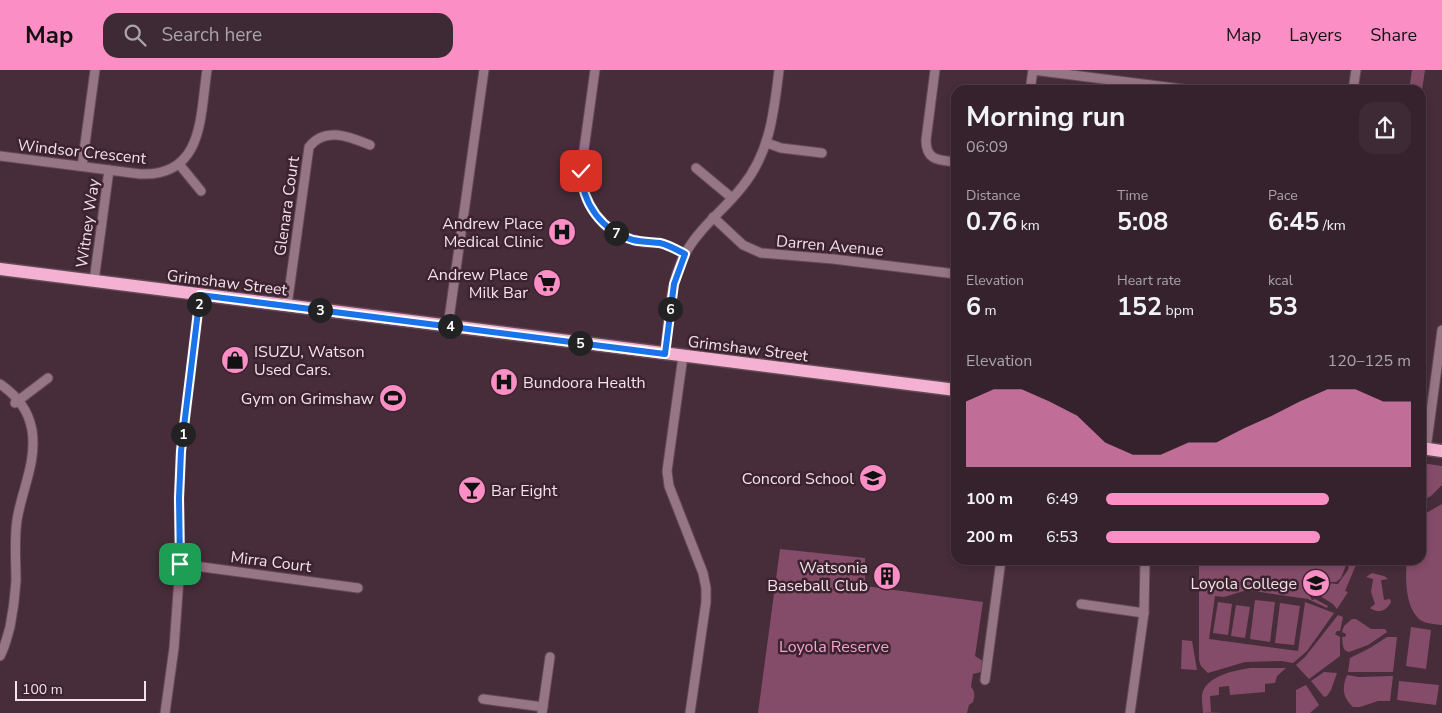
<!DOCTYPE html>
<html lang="en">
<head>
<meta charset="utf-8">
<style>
  :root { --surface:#35222c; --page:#3d2a34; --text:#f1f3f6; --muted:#aaa4a9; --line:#4f3f48; --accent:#fb8fc5 }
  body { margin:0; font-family:"Nunito Sans",sans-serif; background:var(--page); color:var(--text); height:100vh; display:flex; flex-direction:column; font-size:19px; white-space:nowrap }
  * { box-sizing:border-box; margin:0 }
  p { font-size:16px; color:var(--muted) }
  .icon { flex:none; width:28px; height:28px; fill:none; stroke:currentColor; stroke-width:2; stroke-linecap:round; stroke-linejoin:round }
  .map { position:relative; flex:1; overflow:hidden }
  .details { position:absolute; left:951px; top:15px; width:475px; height:480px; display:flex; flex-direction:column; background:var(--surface); border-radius:15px; box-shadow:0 2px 8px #0003,0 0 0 1px var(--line) }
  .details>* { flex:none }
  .scale { position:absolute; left:15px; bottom:12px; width:131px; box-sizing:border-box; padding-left:5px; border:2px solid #f3e2e9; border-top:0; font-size:14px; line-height:18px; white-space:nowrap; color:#f3e2e9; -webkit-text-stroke:4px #3c232f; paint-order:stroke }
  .pin { position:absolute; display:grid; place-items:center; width:42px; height:42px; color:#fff; margin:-21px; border-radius:10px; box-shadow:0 2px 8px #0006 }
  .km { position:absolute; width:25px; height:25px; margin:-12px; border-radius:50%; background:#222; color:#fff; font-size:14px; line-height:25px; text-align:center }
  .round { display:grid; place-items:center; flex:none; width:52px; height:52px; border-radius:15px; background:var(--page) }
  .headline { display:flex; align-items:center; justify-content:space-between; height:85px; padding:0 15px }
  h1 { font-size:28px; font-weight:700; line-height:38px }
  .metrics { display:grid; grid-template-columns:repeat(3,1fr); gap:8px; height:85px; padding:5px 15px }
  .metrics div { display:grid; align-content:center }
  .metrics b { font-size:25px; font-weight:700 }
  .metrics small { font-size:14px; font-weight:400 }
  .metrics p { font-size:14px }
  .chart { height:140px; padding:10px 15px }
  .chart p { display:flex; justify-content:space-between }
  .chart svg { width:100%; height:90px; margin-top:5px; fill:var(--accent); opacity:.7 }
  ul { padding:0 15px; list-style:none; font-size:16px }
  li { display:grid; grid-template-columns:80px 60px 1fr; align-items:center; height:38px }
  li i { height:12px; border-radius:6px; background:var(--accent) }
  header { display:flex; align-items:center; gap:30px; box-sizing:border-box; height:70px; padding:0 25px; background:var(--accent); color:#111 }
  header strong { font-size:24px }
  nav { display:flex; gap:28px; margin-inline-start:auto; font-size:18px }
  .search { width:350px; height:45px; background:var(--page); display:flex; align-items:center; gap:12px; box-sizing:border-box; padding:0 18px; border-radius:15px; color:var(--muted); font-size:19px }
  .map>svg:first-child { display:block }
</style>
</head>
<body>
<header>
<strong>Map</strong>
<div class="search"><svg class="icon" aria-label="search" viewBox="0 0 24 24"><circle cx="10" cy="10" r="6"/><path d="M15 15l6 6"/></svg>Search here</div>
<nav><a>Map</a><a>Layers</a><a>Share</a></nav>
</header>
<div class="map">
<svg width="1442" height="643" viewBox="0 0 1442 643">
  <rect width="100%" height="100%" fill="#472d3a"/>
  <g fill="#854c69">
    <path d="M1412 0H1425L1421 27V20H1409Z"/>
    <path d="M1421 393 1442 396V415L1431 426 1421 431Z"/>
    <path d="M1442 434V555C1436 554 1427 554 1422 551 1405 540 1405 508 1407 490H1421V446Z"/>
    <path d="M780 479 865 488V516L983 532 975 586 983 591 981 602 973 604 971 617C975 621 975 626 973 632L969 635 967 643H758Z"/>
    <path d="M1199 490H1348L1341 508 1336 512H1325L1307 521 1312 530 1315 529 1328 536 1327 538 1308 529 1247 520 1224 527 1215 526 1209 569 1298 581 1305 532 1334 543 1307 581 1293 593 1281 591 1245 592 1208 603 1201 596 1199 590Z"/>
    <path d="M1350 490H1358L1345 521 1348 522 1337 539 1333 534 1320 526 1325 524 1321 516 1325 513 1338 514 1348 500Z"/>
    <path d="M1372 503 1384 506 1388 509 1381 510 1384 530 1390 529 1391 532C1386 541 1379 544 1370 538L1375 534 1371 522 1373 509 1366 507Z"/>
    <path d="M1255 530 1275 532 1270 572 1250 569Z"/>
    <path d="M1218 532 1232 534 1228 565 1213 563Z"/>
    <path d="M1280 533 1300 536 1294 575 1275 573Z"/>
    <path d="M1236 535 1250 537 1245 568 1231 566Z"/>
    <path d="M1338 545 1343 547 1340 561H1337L1335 564 1340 567V586L1309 609 1296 595 1305 587Z"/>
    <path d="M1352 549H1356L1371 559H1385L1387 562 1368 575 1349 582C1342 581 1343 574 1342 567H1345L1346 564 1342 562 1344 556Z"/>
    <path d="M1411 557 1431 560 1426 599 1406 596Z"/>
    <path d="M1387 567H1397L1393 602H1348L1350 588 1370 578Z"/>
    <path d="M1182 570 1192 571 1197 600 1181 599Z"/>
    <path d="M1250 598H1286L1277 606 1275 613 1265 614V622L1230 625 1229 616 1219 617V625L1210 626 1211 642H1222L1203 643C1203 636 1200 626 1204 619 1212 605 1236 600 1250 598Z"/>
    <path d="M1324 602 1337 603 1331 620 1327 626 1324 627 1311 611Z"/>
    <path d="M1347 605 1359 607 1393 606 1390 631H1378L1360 637H1353C1342 627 1342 617 1347 605Z"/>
    <path d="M1399 611 1439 615 1436 635 1397 630Z"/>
    <path d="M1306 615 1319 635 1310 643H1296V620Z"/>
  </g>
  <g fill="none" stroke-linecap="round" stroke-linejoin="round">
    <g stroke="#634a56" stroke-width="11">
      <g id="street">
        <path d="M595 0 581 101C582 134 602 161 634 170 642 173 651 172 660 173 669 175 677 180 685 184"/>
        <path d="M935 0 926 70C926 91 939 90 956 92"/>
        <path d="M1033 0 1190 20"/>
        <path d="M1030 20 1033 0"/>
        <path d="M1353 20 1356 0"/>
        <path d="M767 73 781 78 822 83"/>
        <path d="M0 86 140 104C204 107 200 46 207 0"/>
        <path d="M179 94 201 121"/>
        <path d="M82 96 95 0"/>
        <path d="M696 98 732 128"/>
        <path d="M713 147 743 175 761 183 833 189 956 204"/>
        <path d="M94 211 109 100"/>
        <path d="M287 236 309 77C325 56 350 67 370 75"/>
        <path d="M448 256 484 0"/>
        <path d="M665 284C669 250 669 214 685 184 699 158 724 140 742 117 770 83 774 42 779 0"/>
        <path d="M683 286 667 401 669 416 703 503 706 518V532L690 643"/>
        <path d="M0 314C17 326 28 339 32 360 37 392 22 419 17 450 14 470 16 491 16 511 15 527 13 542 10 557 7 567 5 577 0 586"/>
        <path d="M15 333 48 308"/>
        <path d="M1426 379 1442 260"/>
        <path d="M180 494 358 518"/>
        <path d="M1081 534 1144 543"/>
        <path d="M985 610 1001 490"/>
        <path d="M483 629 543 637"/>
        <path d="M165 643 174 578 180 494 179 428 181 381 200 225"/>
        <path d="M542 643 550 587"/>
        <path d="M1130 643 1144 543 1145 490"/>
      </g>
    </g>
    <g stroke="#634a56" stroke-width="15">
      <g id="primary">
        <path d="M0 199 956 320"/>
        <path d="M1421 378 1442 381"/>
      </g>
    </g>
    <use href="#street" stroke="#967584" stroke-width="9"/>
    <use href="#primary" stroke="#f5b1d1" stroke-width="12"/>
  </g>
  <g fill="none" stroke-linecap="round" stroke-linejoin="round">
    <g stroke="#fff" stroke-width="10">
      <path id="route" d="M180 494 179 428 181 381 200 225 665 284 674 214 685 184C677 180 669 175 660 173 651 172 642 172 633 170 602 161 582 134 581 101"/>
    </g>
    <use href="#route" stroke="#1a73e8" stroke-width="6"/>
  </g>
  <defs>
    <g id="hospital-disc" transform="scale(1.4375)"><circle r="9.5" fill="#fb8fc5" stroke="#3c232f"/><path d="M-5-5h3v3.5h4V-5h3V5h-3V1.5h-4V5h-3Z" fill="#111"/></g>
    <g id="supermarket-disc" transform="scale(1.4375)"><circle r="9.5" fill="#fb8fc5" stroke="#3c232f"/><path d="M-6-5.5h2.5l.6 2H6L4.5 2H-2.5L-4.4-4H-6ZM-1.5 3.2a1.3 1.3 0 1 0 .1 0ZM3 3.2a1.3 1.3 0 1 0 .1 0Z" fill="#111"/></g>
    <g id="shop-disc" transform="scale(1.4375)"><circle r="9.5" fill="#fb8fc5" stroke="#3c232f"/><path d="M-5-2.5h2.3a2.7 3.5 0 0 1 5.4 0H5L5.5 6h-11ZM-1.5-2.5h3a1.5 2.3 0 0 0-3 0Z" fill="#111"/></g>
    <g id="stadium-disc" transform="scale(1.4375)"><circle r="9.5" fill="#fb8fc5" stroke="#3c232f"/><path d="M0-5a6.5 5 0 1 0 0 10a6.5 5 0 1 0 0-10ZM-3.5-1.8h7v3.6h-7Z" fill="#111"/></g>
    <g id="school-disc" transform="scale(1.4375)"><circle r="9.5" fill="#fb8fc5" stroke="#3c232f"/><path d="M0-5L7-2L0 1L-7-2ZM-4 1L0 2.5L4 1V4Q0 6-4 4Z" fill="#111"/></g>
    <g id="bar-disc" transform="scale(1.4375)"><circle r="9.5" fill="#fb8fc5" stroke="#3c232f"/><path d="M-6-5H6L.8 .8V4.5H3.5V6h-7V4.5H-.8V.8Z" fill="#111"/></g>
    <g id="building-disc" transform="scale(1.4375)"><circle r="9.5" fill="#fb8fc5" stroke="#3c232f"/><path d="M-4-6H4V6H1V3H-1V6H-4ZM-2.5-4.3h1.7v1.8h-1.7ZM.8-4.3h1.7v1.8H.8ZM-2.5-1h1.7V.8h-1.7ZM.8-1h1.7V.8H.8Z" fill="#111"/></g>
  </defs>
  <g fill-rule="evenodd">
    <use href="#hospital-disc" x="562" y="162"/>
    <use href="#supermarket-disc" x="547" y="213"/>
    <use href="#shop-disc" x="235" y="290"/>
    <use href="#hospital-disc" x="504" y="312"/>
    <use href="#stadium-disc" x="393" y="328"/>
    <use href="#school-disc" x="873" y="408"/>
    <use href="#bar-disc" x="472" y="420"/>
    <use href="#building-disc" x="887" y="506"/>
    <use href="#school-disc" x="1316" y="513"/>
  </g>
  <g text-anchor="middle" stroke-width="5" stroke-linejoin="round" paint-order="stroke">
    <g font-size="16" fill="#f3e2e9" stroke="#3c232f">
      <text transform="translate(82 81) rotate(6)" y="6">Windsor Crescent</text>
      <text transform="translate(286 136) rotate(-82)" y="6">Glenara Court</text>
      <text transform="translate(87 153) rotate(-82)" y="6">Witney Way</text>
      <text transform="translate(830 175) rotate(5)" y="6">Darren Avenue</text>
      <text transform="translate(227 212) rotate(7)" y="6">Grimshaw Street</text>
      <text transform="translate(748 278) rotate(7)" y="6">Grimshaw Street</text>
      <text transform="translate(271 491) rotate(7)" y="6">Mirra Court</text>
    </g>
    <g font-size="16" fill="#f3e2e9" stroke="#3c232f" text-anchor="end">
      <text x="543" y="159">Andrew Place<tspan x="543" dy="18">Medical Clinic</tspan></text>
      <text x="528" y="210">Andrew Place<tspan x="528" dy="18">Milk Bar</tspan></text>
      <text x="254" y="287" text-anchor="start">ISUZU, Watson<tspan x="254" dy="18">Used Cars.</tspan></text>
      <text x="523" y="318" text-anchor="start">Bundoora Health</text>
      <text x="374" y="334">Gym on Grimshaw</text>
      <text x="854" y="414">Concord School</text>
      <text x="491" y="426" text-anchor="start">Bar Eight</text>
      <text x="868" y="503">Watsonia<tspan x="868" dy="18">Baseball Club</tspan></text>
      <text x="1297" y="519">Loyola College</text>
    </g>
    <g font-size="16" fill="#f5a4cb" stroke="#3c232f">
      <text x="834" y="582">Loyola Reserve</text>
    </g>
  </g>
</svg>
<div class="scale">100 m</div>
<div class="pin" style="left:180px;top:494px;background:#1e9e55"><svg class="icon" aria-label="arrive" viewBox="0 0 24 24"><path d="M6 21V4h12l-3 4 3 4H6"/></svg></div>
<div class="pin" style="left:581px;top:101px;background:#d93025"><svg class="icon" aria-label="check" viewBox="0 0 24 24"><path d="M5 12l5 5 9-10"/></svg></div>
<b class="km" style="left:183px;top:364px">1</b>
<b class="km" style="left:199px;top:234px">2</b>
<b class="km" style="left:320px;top:240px">3</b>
<b class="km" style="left:450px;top:256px">4</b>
<b class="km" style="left:580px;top:273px">5</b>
<b class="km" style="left:670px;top:239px">6</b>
<b class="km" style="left:616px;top:163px">7</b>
<section class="details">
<div class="headline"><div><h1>Morning run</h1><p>06:09</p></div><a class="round"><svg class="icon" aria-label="share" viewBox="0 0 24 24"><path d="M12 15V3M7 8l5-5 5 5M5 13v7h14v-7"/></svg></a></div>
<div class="metrics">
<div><p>Distance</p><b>0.76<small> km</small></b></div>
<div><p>Time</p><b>5:08</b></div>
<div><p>Pace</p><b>6:45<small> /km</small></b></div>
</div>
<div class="metrics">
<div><p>Elevation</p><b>6<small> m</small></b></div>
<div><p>Heart rate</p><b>152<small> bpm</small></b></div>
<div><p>kcal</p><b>53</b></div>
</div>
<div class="chart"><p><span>Elevation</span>120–125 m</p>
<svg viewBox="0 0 160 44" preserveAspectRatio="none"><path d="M0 44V12L10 6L20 6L30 12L40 19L50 32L60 38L70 38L80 32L90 32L100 25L110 19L120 12L130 6L140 6L150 12L160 12V44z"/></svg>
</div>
<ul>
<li><b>100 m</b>6:49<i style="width:73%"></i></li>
<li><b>200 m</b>6:53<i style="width:70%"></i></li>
</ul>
</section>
</div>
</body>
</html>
